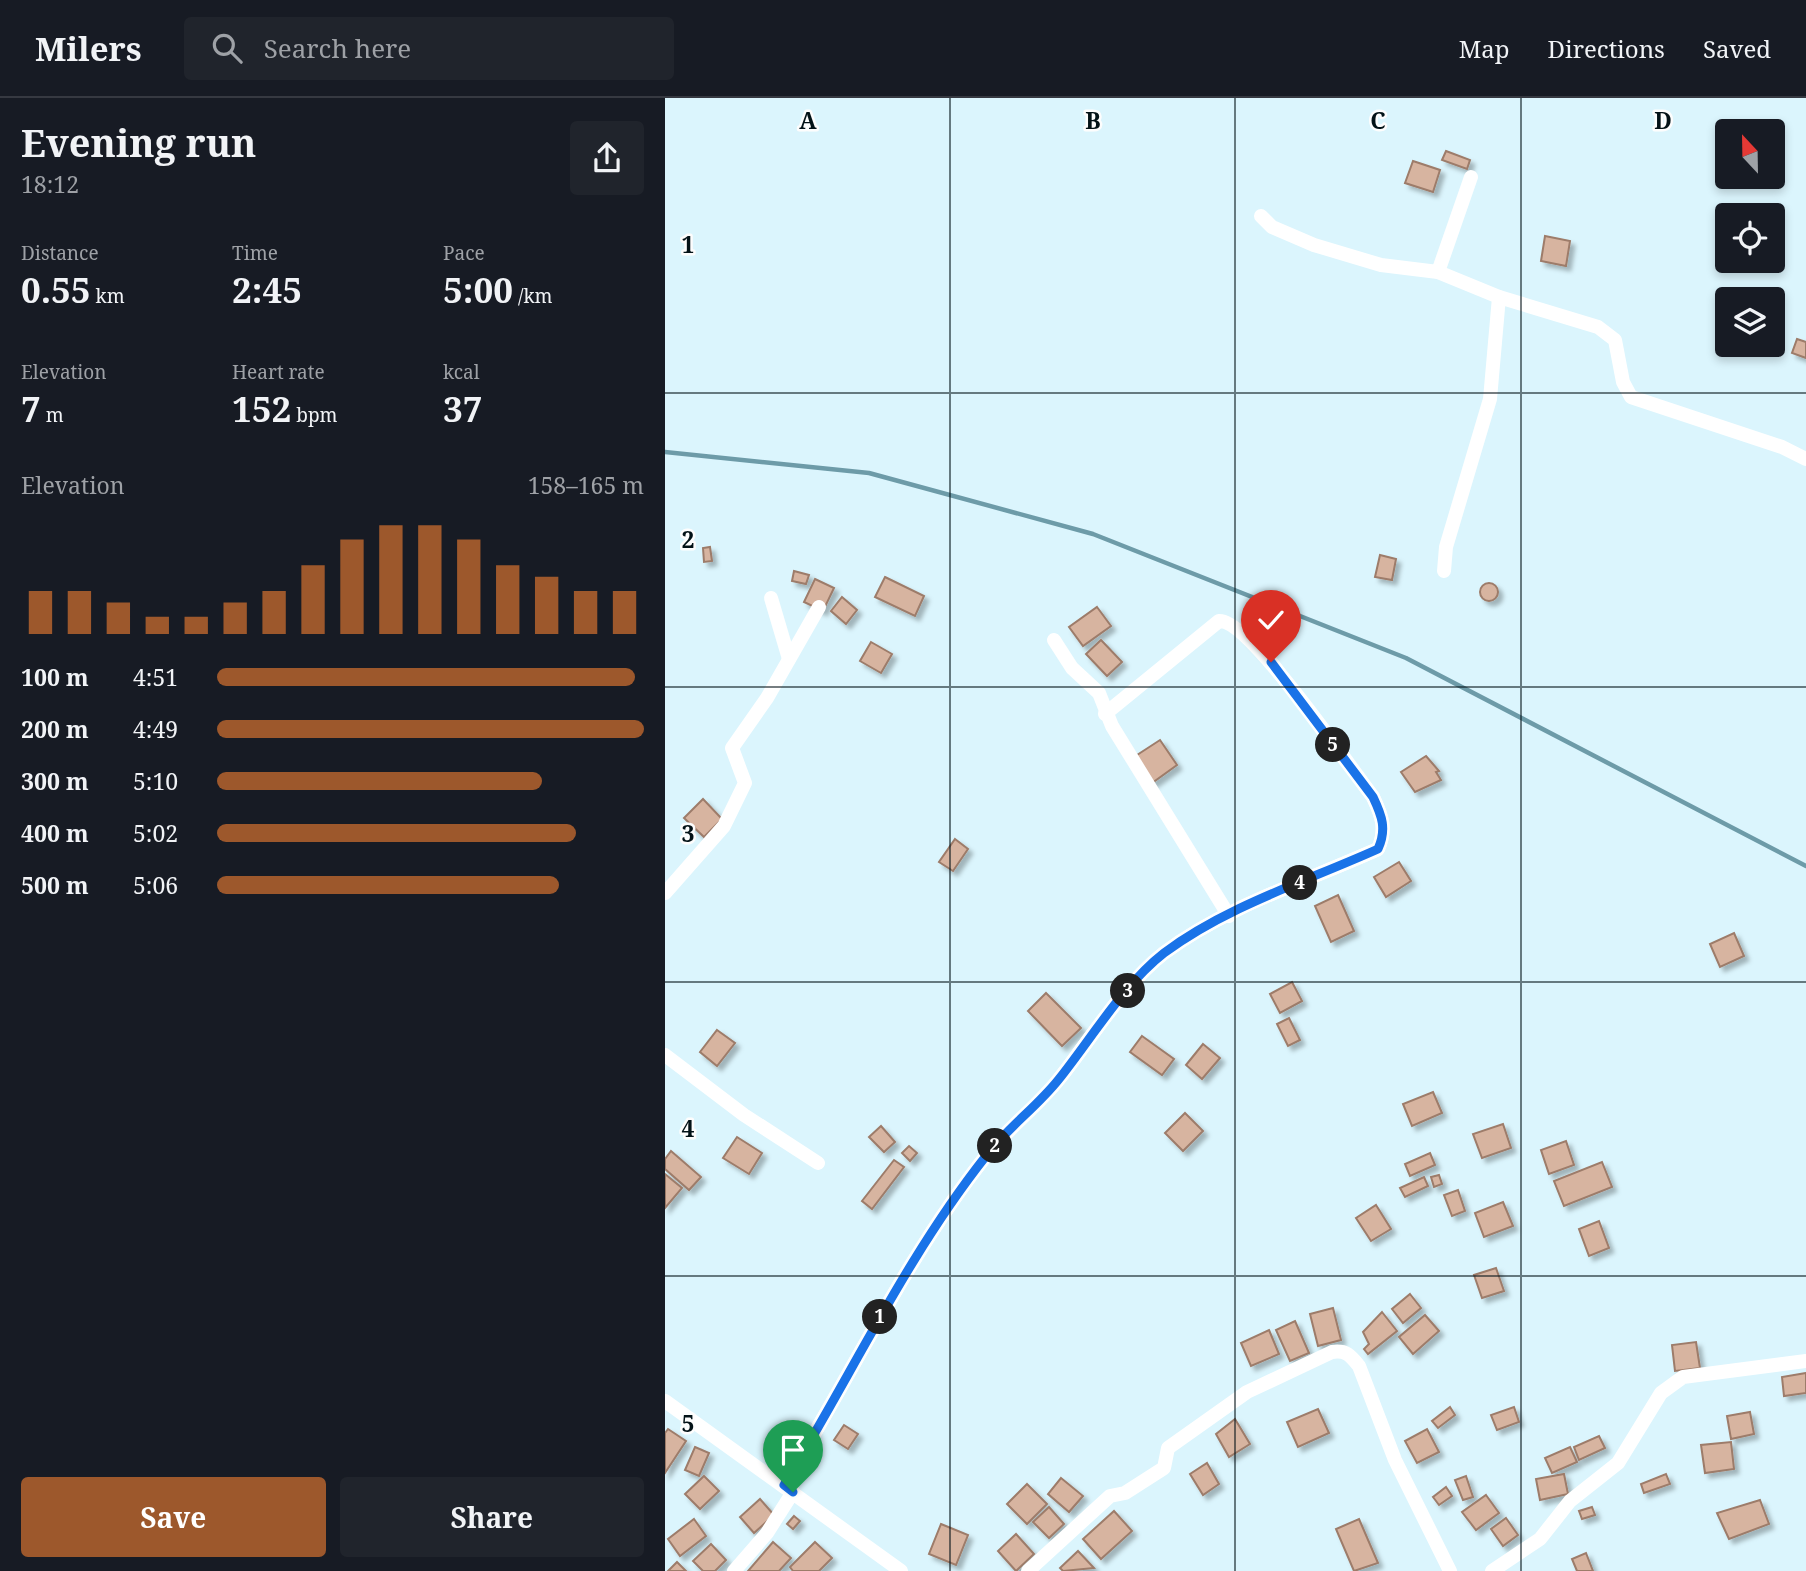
<!DOCTYPE html>
<html lang="en">
<head>
<meta charset="utf-8">
<style>
  :root { --surface:#171b24; --page:#20242c; --text:#f1f3f6; --muted:#9ea1a6; --line:#363941; --accent:#9d582c }
  body { margin:0; font-family:"Noto Serif",serif; background:var(--page); color:var(--text); height:100vh; display:flex; flex-direction:column; font-size:26px; white-space:nowrap }
  * { box-sizing:border-box; margin:0 }
  p { font-size:23px; color:var(--muted) }
  .icon { flex:none; width:38px; height:38px; fill:none; stroke:currentColor; stroke-width:2; stroke-linecap:round; stroke-linejoin:round }
  .map { position:relative; flex:1; overflow:hidden }
  .panel { display:flex; flex-direction:column; background:var(--surface); width:665px }
  .panel>* { flex:none }
  .needle { width:46px; rotate:338deg }
  .tools { position:absolute; left:1050px; top:21px; display:grid; gap:14px }
  .tools a { display:grid; place-items:center; width:70px; height:70px; border-radius:7px; background:var(--surface); box-shadow:0 4px 10px #0003; font-size:35px }
  .pin { position:absolute; display:grid; place-items:center; width:60px; height:60px; color:#fff; margin:-72px -30px; border-radius:50% 50% 50% 0; rotate:-45deg; box-shadow:0 0 7px #0007 }
  .pin .icon { rotate:45deg }
  .km { position:absolute; width:35px; height:35px; margin:-18px; border-radius:50%; background:#222; color:#fff; font-size:19px; line-height:35px; text-align:center }
  .round { display:grid; place-items:center; flex:none; width:74px; height:74px; border-radius:7px; background:var(--page) }
  .headline { display:flex; align-items:center; justify-content:space-between; height:119px; padding:0 21px }
  h1 { font-size:38px; font-weight:700; line-height:52px }
  .stats { display:grid; grid-template-columns:repeat(3,1fr); gap:10px; height:119px; padding:7px 21px }
  .stats div { display:grid; align-content:center }
  .stats b { font-size:35px; font-weight:700 }
  .stats small { font-size:19px; font-weight:400 }
  .stats p { font-size:19px }
  .chart { height:196px; padding:14px 21px }
  .chart p { display:flex; justify-content:space-between }
  .chart svg { width:100%; height:126px; margin-top:7px; stroke:var(--accent); stroke-width:6 }
  .cta { display:flex; gap:14px; margin-top:auto; padding:14px 21px }
  .cta a { flex:1; height:80px; border-radius:7px; background:var(--accent); color:#fff; font-size:28px; font-weight:700; line-height:80px; text-align:center }
  .cta a+a { background:var(--page); color:var(--text) }
  ul { padding:0 21px; list-style:none; font-size:23px }
  li { display:grid; grid-template-columns:112px 84px 1fr; align-items:center; height:52px }
  li i { height:18px; border-radius:9px; background:var(--accent) }
  header { display:flex; align-items:center; gap:42px; box-sizing:border-box; height:98px; padding:0 35px; background:var(--surface); border-bottom:2px solid var(--line) }
  header strong { font-size:33px }
  nav { display:flex; gap:38px; margin-inline-start:auto; font-size:24px }
  .search { width:490px; height:63px; background:var(--page); display:flex; align-items:center; gap:18px; box-sizing:border-box; padding:0 24px; border-radius:7px; color:var(--muted); font-size:26px }
  main { display:flex; flex:1; min-height:0 }
  .map>svg:first-child { display:block }
</style>
</head>
<body>
<header>
<strong>Milers</strong>
<div class="search"><svg class="icon" aria-label="search" viewBox="0 0 24 24"><circle cx="10" cy="10" r="6"/><path d="M15 15l6 6"/></svg>Search here</div>
<nav><a>Map</a><a>Directions</a><a>Saved</a></nav>
</header>
<main>
<section class="panel">
<div class="headline"><div><h1>Evening run</h1><p>18:12</p></div><a class="round"><svg class="icon" aria-label="share" viewBox="0 0 24 24"><path d="M12 15V3M7 8l5-5 5 5M5 13v7h14v-7"/></svg></a></div>
<div class="stats">
<div><p>Distance</p><b>0.55<small> km</small></b></div>
<div><p>Time</p><b>2:45</b></div>
<div><p>Pace</p><b>5:00<small> /km</small></b></div>
</div>
<div class="stats">
<div><p>Elevation</p><b>7<small> m</small></b></div>
<div><p>Heart rate</p><b>152<small> bpm</small></b></div>
<div><p>kcal</p><b>37</b></div>
</div>
<div class="chart"><p><span>Elevation</span>158–165 m</p>
<svg viewBox="0 0 160 44" preserveAspectRatio="none"><path d="M5 44V29M15 44V29M25 44V33M35 44V38M45 44V38M55 44V33M65 44V29M75 44V20M85 44V11M95 44V6M105 44V6M115 44V11M125 44V20M135 44V24M145 44V29M155 44V29"/></svg>
</div>
<ul>
<li><b>100 m</b>4:51<i style="width:98%"></i></li>
<li><b>200 m</b>4:49<i style="width:100%"></i></li>
<li><b>300 m</b>5:10<i style="width:76%"></i></li>
<li><b>400 m</b>5:02<i style="width:84%"></i></li>
<li><b>500 m</b>5:06<i style="width:80%"></i></li>
</ul>
<div class="cta"><a>Save</a><a>Share</a></div>
</section>
<div class="map">
<svg width="1141" height="1473" viewBox="0 0 1141 1473">
  <defs>
    <filter id="shadow"><feDropShadow dx="4.5" dy="4.5" stdDeviation="2" flood-color="#0004"/></filter>
  </defs>
  <rect width="100%" height="100%" fill="#dbf5fd"/>
  <g fill="none" stroke-linecap="round" stroke-linejoin="round">
    <path stroke="#6d9ba8" stroke-width="4.5" d="M0 354 204 375 428 436 741 560 1141 768"/>
  </g>
  <g fill="#d7b4a0" stroke="#9d7c6a" stroke-width="2" filter="url(#shadow)">
    <path d="M781 53 805 62 802 71 777 62Z"/>
    <path d="M748 63 775 72 768 94 740 85Z"/>
    <path d="M880 138 905 143 901 168 876 163Z"/>
    <path d="M1132 241 1141 244V260L1127 255Z"/>
    <path d="M45 449 47 463 39 464 38 450Z"/>
    <path d="M715 457 731 461 727 482 710 479Z"/>
    <path d="M129 473 144 477 141 486 127 483Z"/>
    <path d="M220 479 259 498 250 518 210 499Z"/>
    <path d="M150 481 169 490 158 513 139 504Z"/>
    <circle cx="824" cy="494" r="9"/>
    <path d="M177 499 192 512 181 526 166 513Z"/>
    <path d="M432 509 446 528 418 548 404 529Z"/>
    <path d="M436 542 457 564 442 578 421 556Z"/>
    <path d="M206 544 227 556 216 575 195 563Z"/>
    <path d="M495 642 512 667 487 685 469 659Z"/>
    <path d="M761 658 774 673 771 674 776 682 750 694 736 674Z"/>
    <path d="M38 701 57 721 39 739 19 720Z"/>
    <path d="M290 741 303 751 288 773 274 764Z"/>
    <path d="M734 764 746 783 721 799 709 779Z"/>
    <path d="M673 797 689 833 666 844 650 808Z"/>
    <path d="M1069 835 1079 858 1055 869 1045 846Z"/>
    <path d="M627 884 637 903 615 915 605 896Z"/>
    <path d="M381 895 416 930 397 948 363 913Z"/>
    <path d="M624 920 635 942 623 948 612 926Z"/>
    <path d="M52 932 70 945 52 968 35 954Z"/>
    <path d="M477 938 509 961 497 977 465 954Z"/>
    <path d="M538 946 555 960 537 981 521 967Z"/>
    <path d="M768 994 777 1015 747 1028 738 1006Z"/>
    <path d="M520 1015 538 1033 518 1053 500 1035Z"/>
    <path d="M838 1026 846 1050 817 1060 808 1036Z"/>
    <path d="M216 1028 230 1044 219 1054 204 1039Z"/>
    <path d="M72 1039 97 1055 84 1076 58 1060Z"/>
    <path d="M901 1043 909 1067 884 1076 876 1052Z"/>
    <path d="M244 1048 252 1055 245 1063 237 1055Z"/>
    <path d="M6 1053 36 1079 24 1092 0 1071V1061Z"/>
    <path d="M765 1055 770 1067 745 1078 740 1066Z"/>
    <path d="M229 1062 239 1069 207 1111 197 1103Z"/>
    <path d="M937 1064 947 1089 899 1108 889 1083Z"/>
    <path d="M0 1076 17 1090 0 1110Z"/>
    <path d="M774 1077 777 1086 769 1089 766 1079Z"/>
    <path d="M759 1079 763 1088 740 1099 735 1090Z"/>
    <path d="M793 1092 800 1113 787 1118 779 1097Z"/>
    <path d="M838 1104 848 1128 819 1139 810 1115Z"/>
    <path d="M711 1107 726 1131 706 1143 691 1120Z"/>
    <path d="M934 1123 944 1150 924 1158 914 1131Z"/>
    <path d="M831 1170 839 1193 817 1200 809 1177Z"/>
    <path d="M745 1196 756 1210 738 1225 727 1211Z"/>
    <path d="M668 1210 676 1242 653 1248 645 1216Z"/>
    <path d="M717 1214 732 1233 703 1256 699 1251 704 1246 698 1234Z"/>
    <path d="M760 1217 774 1233 748 1256 734 1239Z"/>
    <path d="M630 1223 644 1255 625 1263 611 1232Z"/>
    <path d="M604 1232 614 1256 586 1268 576 1245Z"/>
    <path d="M1031 1244 1035 1270 1010 1273 1007 1247Z"/>
    <path d="M1141 1275V1295L1119 1298 1117 1279Z"/>
    <path d="M785 1309 790 1317 773 1330 767 1323Z"/>
    <path d="M849 1309 854 1324 832 1332 826 1317Z"/>
    <path d="M653 1311 664 1335 633 1349 622 1324Z"/>
    <path d="M1085 1314 1089 1336 1066 1341 1062 1318Z"/>
    <path d="M570 1321 585 1346 564 1359 551 1336Z"/>
    <path d="M179 1327 193 1336 183 1351 169 1342Z"/>
    <path d="M3 1331 21 1343 0 1375V1335Z"/>
    <path d="M762 1331 774 1354 752 1365 740 1343Z"/>
    <path d="M934 1338 940 1350 914 1362 909 1349Z"/>
    <path d="M1066 1344 1069 1371 1040 1375 1036 1347Z"/>
    <path d="M30 1349 44 1355 34 1378 20 1372Z"/>
    <path d="M905 1349 912 1364 887 1375 880 1360Z"/>
    <path d="M542 1365 554 1386 538 1397 525 1376Z"/>
    <path d="M899 1376 903 1396 875 1402 871 1381Z"/>
    <path d="M1001 1376 1005 1386 979 1395 976 1386Z"/>
    <path d="M39 1378 54 1393 35 1411 20 1396Z"/>
    <path d="M801 1378 808 1399 798 1402 790 1382Z"/>
    <path d="M396 1380 418 1398 404 1414 383 1396Z"/>
    <path d="M362 1386 382 1406 362 1426 342 1406Z"/>
    <path d="M781 1389 787 1398 774 1407 768 1399Z"/>
    <path d="M821 1397 834 1415 811 1432 797 1414Z"/>
    <path d="M95 1401 109 1417 89 1435 75 1419Z"/>
    <path d="M1095 1402 1104 1426 1064 1441 1052 1415Z"/>
    <path d="M384 1409 399 1426 384 1440 368 1424Z"/>
    <path d="M927 1409 930 1417 917 1421 914 1413Z"/>
    <path d="M449 1413 467 1433 436 1461 418 1441Z"/>
    <path d="M129 1418 135 1423 128 1431 122 1426Z"/>
    <path d="M841 1420 853 1437 838 1448 826 1431Z"/>
    <path d="M29 1421 41 1438 15 1458 3 1441Z"/>
    <path d="M694 1421 713 1465 689 1473 671 1431Z"/>
    <path d="M276 1426 303 1437 291 1467 264 1456Z"/>
    <path d="M351 1436 369 1456 351 1473 333 1453Z"/>
    <path d="M108 1444 126 1460 114 1473H83Z"/>
    <path d="M150 1444 167 1460 154 1473H128L125 1469Z"/>
    <path d="M46 1446 61 1462 50 1473H38L28 1463Z"/>
    <path d="M413 1453 429 1470 398 1473 395 1470Z"/>
    <path d="M921 1455 928 1473H912L907 1461Z"/>
    <path d="M12 1464 21 1473H3Z"/>
  </g>
  <g fill="none" stroke-linecap="round" stroke-linejoin="round">
    <g stroke="#fff" stroke-width="14">
      <path d="M596 118 607 129 649 147 716 167 773 174 834 199 933 229 950 242 958 284 966 299 1117 349 1141 361"/>
      <path d="M773 174 806 79"/>
      <path d="M779 473 781 449 825 301 834 199"/>
      <path d="M106 500 124 561"/>
      <path d="M389 542 407 570 434 595 447 628 564 818"/>
      <path d="M0 795 59 728 80 685 67 650 102 600 154 509"/>
      <path d="M0 957 79 1017 153 1065"/>
      <path d="M0 1303 236 1473"/>
      <path d="M119 1387C186 1278 241 1159 321 1058 343 1030 372 1009 394 981 426 941 459 886 499 855 562 808 642 783 713 751 722 731 717 718 708 699 685 669 584 521 554 523L440 616"/>
      <path d="M69 1473 102 1435 128 1394"/>
      <path d="M363 1473 445 1398 460 1395 499 1370 503 1350 582 1294 667 1254C681 1252 685 1257 694 1268L730 1362 785 1473"/>
      <path d="M827 1473 875 1441 905 1403 953 1365 996 1295 1018 1279 1141 1263"/>
    </g>
  </g>
  <g fill="none" stroke-linecap="round" stroke-linejoin="round">
    <g stroke="#fff" stroke-width="14">
      <path id="route" d="M128 1394 119 1387C186 1278 241 1159 321 1058 342 1030 372 1009 394 981 426 941 459 886 499 855 562 808 642 783 713 751 722 731 717 718 708 699L606 564"/>
    </g>
    <use href="#route" stroke="#1a73e8" stroke-width="9"/>
  </g>
  <path fill="none" stroke="#031217" stroke-width="2" stroke-opacity="0.55" d="M285 0V1473M570 0V1473M856 0V1473M0 295H1141M0 589H1141M0 884H1141M0 1178H1141"/>
  <g font-size="23" text-anchor="middle" font-weight="bold" fill="#031217" stroke="#fdfdfd" stroke-width="5" stroke-linejoin="round" paint-order="stroke">
    <text x="143" y="31">A</text>
    <text x="428" y="31">B</text>
    <text x="713" y="31">C</text>
    <text x="998" y="31">D</text>
    <text x="23" y="155">1</text>
    <text x="23" y="450">2</text>
    <text x="23" y="744">3</text>
    <text x="23" y="1039">4</text>
    <text x="23" y="1334">5</text>
  </g>
</svg>
<div class="tools">
<a><svg class="needle" viewBox="-14 -14 28 28"><path d="M0-13l5 13h-10z" fill="#e53935"/><path d="M0 13l5-13h-10z" fill="#9ea1a6"/></svg></a>
<a><svg class="icon" aria-label="locate" viewBox="0 0 24 24"><circle cx="12" cy="12" r="6"/><path d="M12 2v4M12 18v4M2 12h4M18 12h4"/></svg></a>
<a><svg class="icon" aria-label="layers" viewBox="0 0 24 24"><path d="M12 4l9 5-9 5-9-5zM3 14l9 5 9-5"/></svg></a>
</div>
<div class="pin" style="left:128px;top:1394px;background:#1e9e55"><svg class="icon" aria-label="arrive" viewBox="0 0 24 24"><path d="M6 21V4h12l-3 4 3 4H6"/></svg></div>
<div class="pin" style="left:606px;top:564px;background:#d93025"><svg class="icon" aria-label="check" viewBox="0 0 24 24"><path d="M5 12l5 5 9-10"/></svg></div>
<b class="km" style="left:215px;top:1219px">1</b>
<b class="km" style="left:330px;top:1048px">2</b>
<b class="km" style="left:463px;top:893px">3</b>
<b class="km" style="left:635px;top:785px">4</b>
<b class="km" style="left:668px;top:647px">5</b>
</div>
</main>
</body>
</html>
